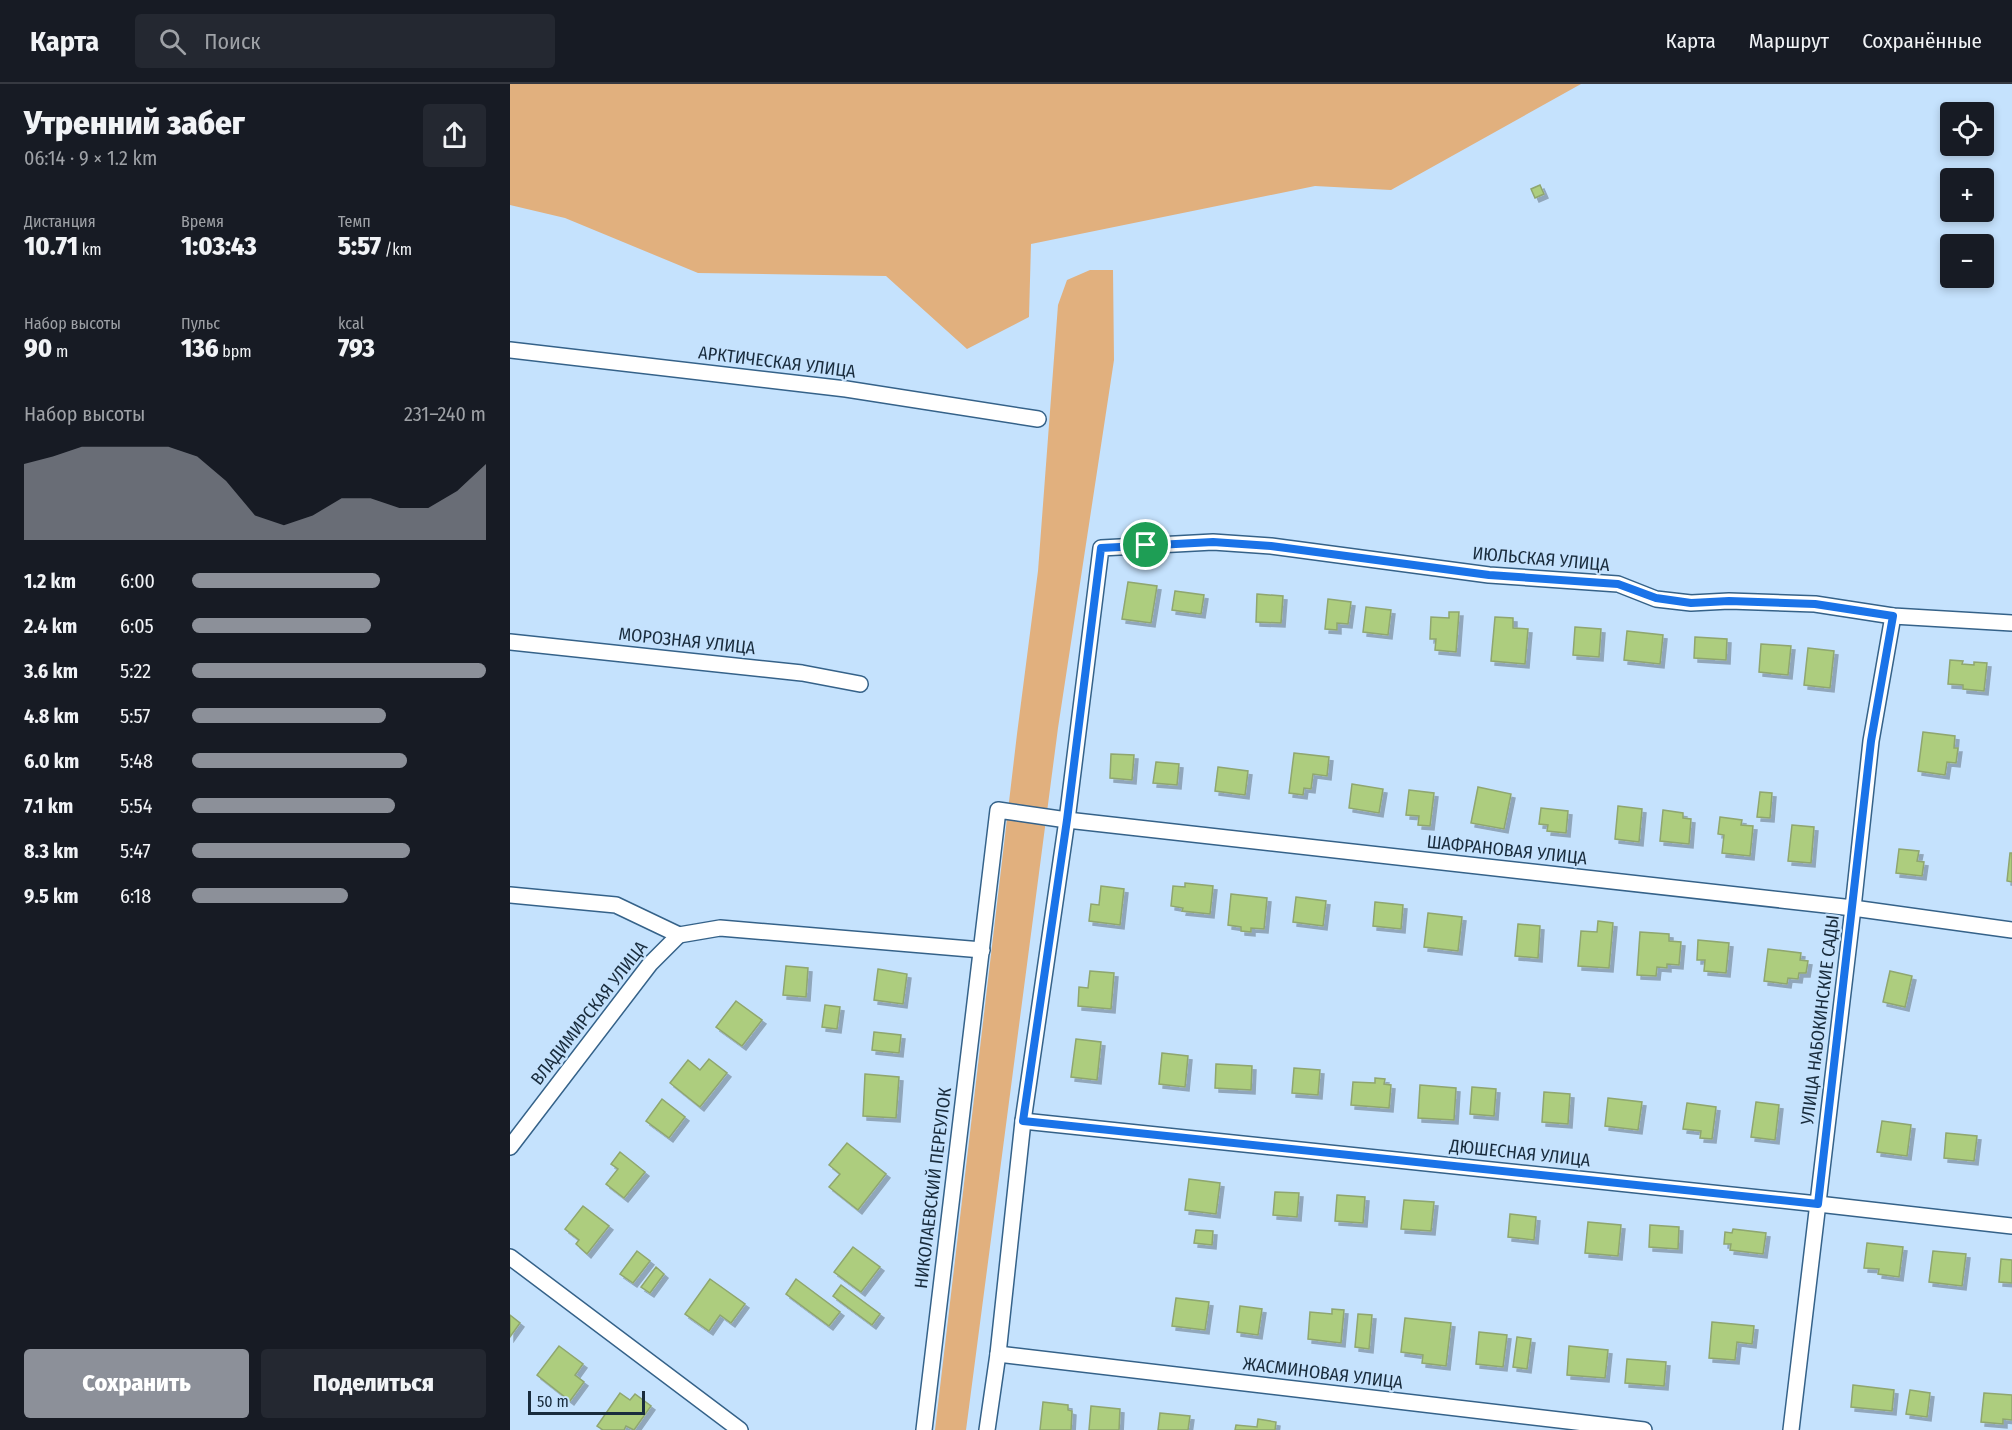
<!DOCTYPE html>
<html lang="ru">
<head>
<meta charset="utf-8">
<style>
  :root { --surface:#171b24; --page:#242831; --text:#f1f3f6; --muted:#9ea1a6; --line:#363941; --accent:#8c9099 }
  body { margin:0; font-family:"Fira Sans Condensed",sans-serif; background:var(--page); color:var(--text); height:100vh; display:flex; flex-direction:column; font-size:22px; white-space:nowrap }
  * { box-sizing:border-box; margin:0 }
  p { font-size:20px; color:var(--muted) }
  .icon { flex:none; width:33px; height:33px; fill:none; stroke:currentColor; stroke-width:2; stroke-linecap:round; stroke-linejoin:round }
  .map { position:relative; flex:1; overflow:hidden }
  .sheet { display:flex; flex-direction:column; background:var(--surface); width:510px }
  .sheet>* { flex:none }
  .controls { position:absolute; left:1430px; top:18px; display:grid; gap:12px }
  .controls a { display:grid; place-items:center; width:54px; height:54px; border-radius:6px; background:var(--surface); box-shadow:0 3px 9px #0003; font-size:30px }
  .scale { position:absolute; left:18px; bottom:15px; width:117px; box-sizing:border-box; padding-left:6px; border:3px solid #192c3d; border-top:0; font-size:16px; line-height:21px; white-space:nowrap; color:#192c3d; -webkit-text-stroke:4px #c5e2fd; paint-order:stroke }
  .pin { position:absolute; display:grid; place-items:center; width:51px; height:51px; color:#fff; margin:-26px; border:3px solid #fff; border-radius:50%; box-shadow:0 2px 6px #0007 }
  .round { display:grid; place-items:center; flex:none; width:63px; height:63px; border-radius:6px; background:var(--page) }
  .headline { display:flex; align-items:center; justify-content:space-between; height:102px; padding:0 24px }
  h1 { font-size:33px; font-weight:800; line-height:45px }
  .stats { display:grid; grid-template-columns:repeat(3,1fr); gap:9px; height:102px; padding:6px 24px }
  .stats div { display:grid; align-content:center }
  .stats b { font-size:26px; font-weight:800 }
  .stats small { font-size:16px; font-weight:400 }
  .stats p { font-size:16px }
  .chart { height:168px; padding:12px 24px }
  .chart p { display:flex; justify-content:space-between }
  .chart svg { width:100%; height:108px; margin-top:6px; fill:var(--accent); opacity:.7 }
  .cta { display:flex; gap:12px; margin-top:auto; padding:12px 24px }
  .cta a { flex:1; height:69px; border-radius:6px; background:var(--accent); color:#fff; font-size:24px; font-weight:800; line-height:69px; text-align:center }
  .cta a+a { background:var(--page); color:var(--text) }
  ul { padding:0 24px; list-style:none; font-size:20px }
  li { display:grid; grid-template-columns:96px 72px 1fr; align-items:center; height:45px }
  li i { height:15px; border-radius:8px; background:var(--accent) }
  header { display:flex; align-items:center; gap:36px; box-sizing:border-box; height:84px; padding:0 30px; background:var(--surface); border-bottom:2px solid var(--line) }
  header strong { font-size:28px }
  nav { display:flex; gap:33px; margin-inline-start:auto; font-size:21px }
  .search { width:420px; height:54px; background:var(--page); display:flex; align-items:center; gap:15px; box-sizing:border-box; padding:0 21px; border-radius:6px; color:var(--muted); font-size:22px }
  main { display:flex; flex:1; min-height:0 }
  .map>svg:first-child { display:block }
</style>
</head>
<body>
<header>
<strong>Карта</strong>
<div class="search"><svg class="icon" aria-label="search" viewBox="0 0 24 24"><circle cx="10" cy="10" r="6"/><path d="M15 15l6 6"/></svg>Поиск</div>
<nav><a>Карта</a><a>Маршрут</a><a>Сохранённые</a></nav>
</header>
<main>
<section class="sheet">
<div class="headline"><div><h1>Утренний забег</h1><p>06:14 · 9 × 1.2 km</p></div><a class="round"><svg class="icon" aria-label="share" viewBox="0 0 24 24"><path d="M12 15V3M7 8l5-5 5 5M5 13v7h14v-7"/></svg></a></div>
<div class="stats">
<div><p>Дистанция</p><b>10.71<small> km</small></b></div>
<div><p>Время</p><b>1:03:43</b></div>
<div><p>Темп</p><b>5:57<small> /km</small></b></div>
</div>
<div class="stats">
<div><p>Набор высоты</p><b>90<small> m</small></b></div>
<div><p>Пульс</p><b>136<small> bpm</small></b></div>
<div><p>kcal</p><b>793</b></div>
</div>
<div class="chart"><p><span>Набор высоты</span>231–240 m</p>
<svg viewBox="0 0 160 44" preserveAspectRatio="none"><path d="M0 44V13L10 10L20 6L30 6L40 6L50 6L60 10L70 20L80 34L90 38L100 34L110 27L120 27L130 31L140 31L150 24L160 13V44z"/></svg>
</div>
<ul>
<li><b>1.2 km</b>6:00<i style="width:64%"></i></li>
<li><b>2.4 km</b>6:05<i style="width:61%"></i></li>
<li><b>3.6 km</b>5:22<i style="width:100%"></i></li>
<li><b>4.8 km</b>5:57<i style="width:66%"></i></li>
<li><b>6.0 km</b>5:48<i style="width:73%"></i></li>
<li><b>7.1 km</b>5:54<i style="width:69%"></i></li>
<li><b>8.3 km</b>5:47<i style="width:74%"></i></li>
<li><b>9.5 km</b>6:18<i style="width:53%"></i></li>
</ul>
<div class="cta"><a>Сохранить</a><a>Поделиться</a></div>
</section>
<div class="map">
<svg width="1502" height="1346" viewBox="0 0 1502 1346">
  <defs>
    <filter id="shadow"><feDropShadow dx="4" dy="4" stdDeviation="0" flood-color="#0004"/></filter>
  </defs>
  <rect width="100%" height="100%" fill="#c5e2fd"/>
  <g fill="#e1b07e">
    <path d="M0 0H1071L881 106 805 102 521 160 519 233 457 265 376 192 188 189 55 134 0 121Z"/>
    <path d="M580 186H603L604 276 548 644 456 1346H425L507 650 528 487 548 221 557 196Z"/>
  </g>
  <g fill="#adcd7e" stroke="#8fa66f" stroke-width="1.5" filter="url(#shadow)">
    <path d="M1030 101 1034 110 1025 114 1021 105Z"/>
    <path d="M618 498 647 502 641 539 612 535Z"/>
    <path d="M665 507 694 511 691 530 662 526Z"/>
    <path d="M747 510 773 512 771 539 746 538Z"/>
    <path d="M818 515 841 518 838 540 827 539V546L815 545Z"/>
    <path d="M856 523 881 526 878 551 853 548Z"/>
    <path d="M939 528H949L946 568 925 566 926 555H920L921 533 939 534Z"/>
    <path d="M985 533 1003 534V544L1018 545 1015 580 981 577Z"/>
    <path d="M1065 543 1091 545 1089 573 1063 571Z"/>
    <path d="M1117 547 1153 551 1150 580 1114 576Z"/>
    <path d="M1185 553 1217 555 1216 576 1184 574Z"/>
    <path d="M1251 560 1281 562 1278 591 1249 588Z"/>
    <path d="M1298 564 1324 567 1320 604 1294 601Z"/>
    <path d="M1440 576 1453 577 1452 580 1464 581V578L1477 579 1474 607 1453 605V601L1438 600Z"/>
    <path d="M1413 648 1445 652 1444 664H1448L1446 679 1437 678 1435 691 1408 687Z"/>
    <path d="M784 669 819 673 817 692 803 690 801 705 794 704 793 711 779 709Z"/>
    <path d="M601 670 624 671 622 696 600 694Z"/>
    <path d="M646 678 669 680 667 701 643 699Z"/>
    <path d="M708 683 738 687 735 711 705 707Z"/>
    <path d="M842 700 873 705 869 729 839 724Z"/>
    <path d="M968 703 1001 710 994 745 961 739Z"/>
    <path d="M899 706 924 709 920 742 908 741 909 732 896 731Z"/>
    <path d="M1250 708 1262 709 1260 734 1247 733Z"/>
    <path d="M1108 722 1132 725 1129 758 1105 755Z"/>
    <path d="M1031 724 1058 727 1056 749 1037 747 1038 741 1029 740Z"/>
    <path d="M1153 726 1173 729V734L1181 735 1179 760 1150 757Z"/>
    <path d="M1210 733 1232 736 1231 741 1243 742 1240 772 1212 769 1214 751 1208 750Z"/>
    <path d="M1282 741 1304 743 1301 779 1278 777Z"/>
    <path d="M1389 765 1409 767 1407 777 1414 778 1412 792 1386 789Z"/>
    <path d="M1500 769H1502V798L1497 797Z"/>
    <path d="M675 799 703 802 700 830 672 827 673 824 661 822 663 802 675 803Z"/>
    <path d="M591 802 614 805 610 841 579 837 581 820 589 821Z"/>
    <path d="M721 810 757 814 754 845 741 844V848L731 847V843L718 841Z"/>
    <path d="M786 813 816 817 813 842 783 838Z"/>
    <path d="M865 818 893 821 891 845 863 842Z"/>
    <path d="M918 829 952 833 948 867 914 863Z"/>
    <path d="M1088 837 1103 839 1099 884 1068 882 1071 847 1087 848Z"/>
    <path d="M1008 840 1030 842 1028 874 1005 872Z"/>
    <path d="M1130 848 1159 850V857L1171 858 1169 881 1157 880V884L1147 883 1146 892 1127 891Z"/>
    <path d="M1188 856 1219 859 1216 889 1194 887 1195 876H1187Z"/>
    <path d="M1258 865 1291 869 1290 876 1298 877 1296 889H1289L1288 895 1278 894 1277 900 1254 897Z"/>
    <path d="M276 882 298 884 296 913 273 911Z"/>
    <path d="M368 885 397 890 393 920 364 916Z"/>
    <path d="M580 887 604 889 601 925 568 922 569 903 578 904Z"/>
    <path d="M1380 887 1402 892 1395 923 1373 918Z"/>
    <path d="M226 917 252 936 232 962 206 943Z"/>
    <path d="M315 921 330 923 327 945 312 943Z"/>
    <path d="M364 948 391 951 389 969 362 966Z"/>
    <path d="M566 955 591 958 587 996 561 993Z"/>
    <path d="M652 969 678 972 675 1003 649 1000Z"/>
    <path d="M199 975 217 989 190 1023 160 999 178 976 190 986Z"/>
    <path d="M706 980 742 982 741 1006 705 1004Z"/>
    <path d="M784 984 810 986 808 1011 782 1009Z"/>
    <path d="M355 990 389 993 386 1034 353 1032Z"/>
    <path d="M865 994 875 995 874 1000 881 1001 879 1024 841 1021 843 998 865 999Z"/>
    <path d="M910 1001 946 1004 944 1036 908 1034Z"/>
    <path d="M962 1003 986 1005 984 1032 960 1030Z"/>
    <path d="M1034 1008 1060 1010 1058 1040 1032 1038Z"/>
    <path d="M1098 1014 1132 1018 1128 1046 1095 1042Z"/>
    <path d="M152 1015 175 1033 159 1054 136 1037Z"/>
    <path d="M1246 1018 1269 1021 1265 1056 1241 1053Z"/>
    <path d="M1177 1019 1206 1023 1202 1055 1190 1054 1191 1047 1173 1045Z"/>
    <path d="M1372 1037 1401 1041 1397 1072 1367 1068Z"/>
    <path d="M1436 1049 1467 1052 1464 1077 1434 1074Z"/>
    <path d="M337 1059 376 1090 348 1126 319 1103 330 1090 319 1081Z"/>
    <path d="M110 1068 135 1088 114 1114 96 1100 108 1085 101 1080Z"/>
    <path d="M679 1095 710 1099 706 1130 675 1126Z"/>
    <path d="M765 1108 789 1109 787 1133 763 1131Z"/>
    <path d="M827 1111 855 1113 853 1139 825 1137Z"/>
    <path d="M894 1116 924 1118 921 1147 891 1145Z"/>
    <path d="M73 1122 99 1142 77 1170 66 1160 69 1156 55 1145Z"/>
    <path d="M1000 1130 1026 1133 1024 1156 998 1153Z"/>
    <path d="M1078 1138 1111 1141 1108 1172 1075 1169Z"/>
    <path d="M1140 1141 1169 1143 1168 1165 1139 1163Z"/>
    <path d="M1223 1145 1256 1149 1253 1170 1220 1166 1221 1160H1214L1215 1148 1222 1149Z"/>
    <path d="M686 1146 703 1147 702 1161 684 1159Z"/>
    <path d="M1357 1159 1393 1163 1389 1193 1368 1190 1369 1185 1354 1184Z"/>
    <path d="M343 1163 370 1183 351 1208 324 1188Z"/>
    <path d="M127 1167 140 1177 123 1199 110 1190Z"/>
    <path d="M1423 1167 1456 1170 1452 1202 1419 1198Z"/>
    <path d="M1491 1175 1502 1176V1199L1489 1198Z"/>
    <path d="M146 1183 154 1190 140 1209 131 1203Z"/>
    <path d="M200 1195 235 1220 221 1239 210 1231 199 1247 175 1230Z"/>
    <path d="M286 1195 330 1228 319 1242 276 1210Z"/>
    <path d="M331 1201 370 1230 362 1241 323 1212Z"/>
    <path d="M666 1214 699 1218 695 1246 662 1242Z"/>
    <path d="M730 1222 752 1225 748 1251 727 1248Z"/>
    <path d="M822 1225 834 1226 831 1259 798 1255 800 1228 822 1230Z"/>
    <path d="M848 1230 862 1231 859 1265 845 1263Z"/>
    <path d="M0 1231 10 1239 0 1253Z"/>
    <path d="M895 1234 941 1239 936 1282 912 1279 913 1271 891 1268Z"/>
    <path d="M1202 1238 1244 1242 1242 1260 1227 1258 1225 1276 1199 1274Z"/>
    <path d="M969 1248 997 1251 993 1283 966 1280Z"/>
    <path d="M1007 1253 1021 1255 1017 1285 1003 1283Z"/>
    <path d="M49 1262 73 1280 65 1291 74 1298 60 1317 27 1291Z"/>
    <path d="M1059 1262 1098 1266 1095 1294 1057 1291Z"/>
    <path d="M1117 1275 1156 1278 1154 1302 1115 1299Z"/>
    <path d="M1343 1301 1384 1306 1382 1327 1341 1323Z"/>
    <path d="M1400 1306 1420 1309 1417 1333 1396 1330Z"/>
    <path d="M110 1309 120 1316 125 1310 141 1322 124 1346 116 1342 114 1346H93L87 1342Z"/>
    <path d="M1474 1309 1502 1311V1336L1493 1335V1340L1471 1338Z"/>
    <path d="M533 1318 558 1321V1326L562 1327 561 1346H530Z"/>
    <path d="M581 1322 610 1325 609 1346H579Z"/>
    <path d="M650 1329 680 1332 678 1346H648Z"/>
    <path d="M748 1335 766 1338 765 1346H725L726 1341 747 1343Z"/>
  </g>
  <g fill="none" stroke-linecap="round" stroke-linejoin="round">
    <g stroke="#356289" stroke-width="18">
      <g id="minor">
        <path d="M0 266 336 305 528 335"/>
        <path d="M0 558 292 589 350 600"/>
        <path d="M0 811 106 821 169 851"/>
        <path d="M169 851 210 844 472 866"/>
        <path d="M513 1037 1308 1120 1502 1142"/>
        <path d="M0 1063 140 880 169 851"/>
        <path d="M0 1173 230 1346"/>
        <path d="M488 1270 1134 1346"/>
        <path d="M414 1346 488 726 557 736 1343 824 1502 846"/>
        <path d="M477 1346 488 1270 513 1037 557 736 591 464 703 458 761 462 979 491 1108 500 1146 515 1181 519 1219 517 1305 520 1383 532 1502 539"/>
        <path d="M1281 1346 1343 824 1361 657 1383 532"/>
      </g>
    </g>
    <use href="#minor" stroke="#fff" stroke-width="15"/>
  </g>
  <g fill="none" stroke-linecap="round" stroke-linejoin="round">
    <g stroke="#fff" stroke-width="12">
      <path id="route" d="M703 458 761 462 979 491 1108 500 1146 514 1181 519 1219 517 1305 520 1383 532 1361 657 1308 1120 513 1037 557 736 591 464Z"/>
    </g>
    <use href="#route" stroke="#1a73e8" stroke-width="8"/>
  </g>
  <g text-anchor="middle" stroke-width="4.5" stroke-linejoin="round" paint-order="stroke">
    <g font-size="18" fill="#192c3d" stroke="#c5e2fd">
      <text transform="translate(267 278) rotate(7)" y="6">АРКТИЧЕСКАЯ УЛИЦА</text>
      <text transform="translate(1031 475) rotate(5)" y="6">ИЮЛЬСКАЯ УЛИЦА</text>
      <text transform="translate(177 557) rotate(6)" y="6">МОРОЗНАЯ УЛИЦА</text>
      <text transform="translate(997 766) rotate(6)" y="6">ШАФРАНОВАЯ УЛИЦА</text>
      <text transform="translate(79 929) rotate(-52)" y="6">ВЛАДИМИРСКАЯ УЛИЦА</text>
      <text transform="translate(1310 936) rotate(-83)" y="6">УЛИЦА НАБОКИНСКИЕ САДЫ</text>
      <text transform="translate(1010 1069) rotate(6)" y="6">ДЮШЕСНАЯ УЛИЦА</text>
      <text transform="translate(423 1104) rotate(-83)" y="6">НИКОЛАЕВСКИЙ ПЕРЕУЛОК</text>
      <text transform="translate(813 1289) rotate(7)" y="6">ЖАСМИНОВАЯ УЛИЦА</text>
    </g>
  </g>
</svg>
<div class="controls">
<a><svg class="icon" aria-label="locate" viewBox="0 0 24 24"><circle cx="12" cy="12" r="6"/><path d="M12 2v4M12 18v4M2 12h4M18 12h4"/></svg></a>
<a>+</a>
<a>−</a>
</div>
<div class="scale">50 m</div>
<div class="pin" style="left:636px;top:461px;background:#1e9e55"><svg class="icon" aria-label="arrive" viewBox="0 0 24 24"><path d="M6 21V4h12l-3 4 3 4H6"/></svg></div>
</div>
</main>
</body>
</html>
